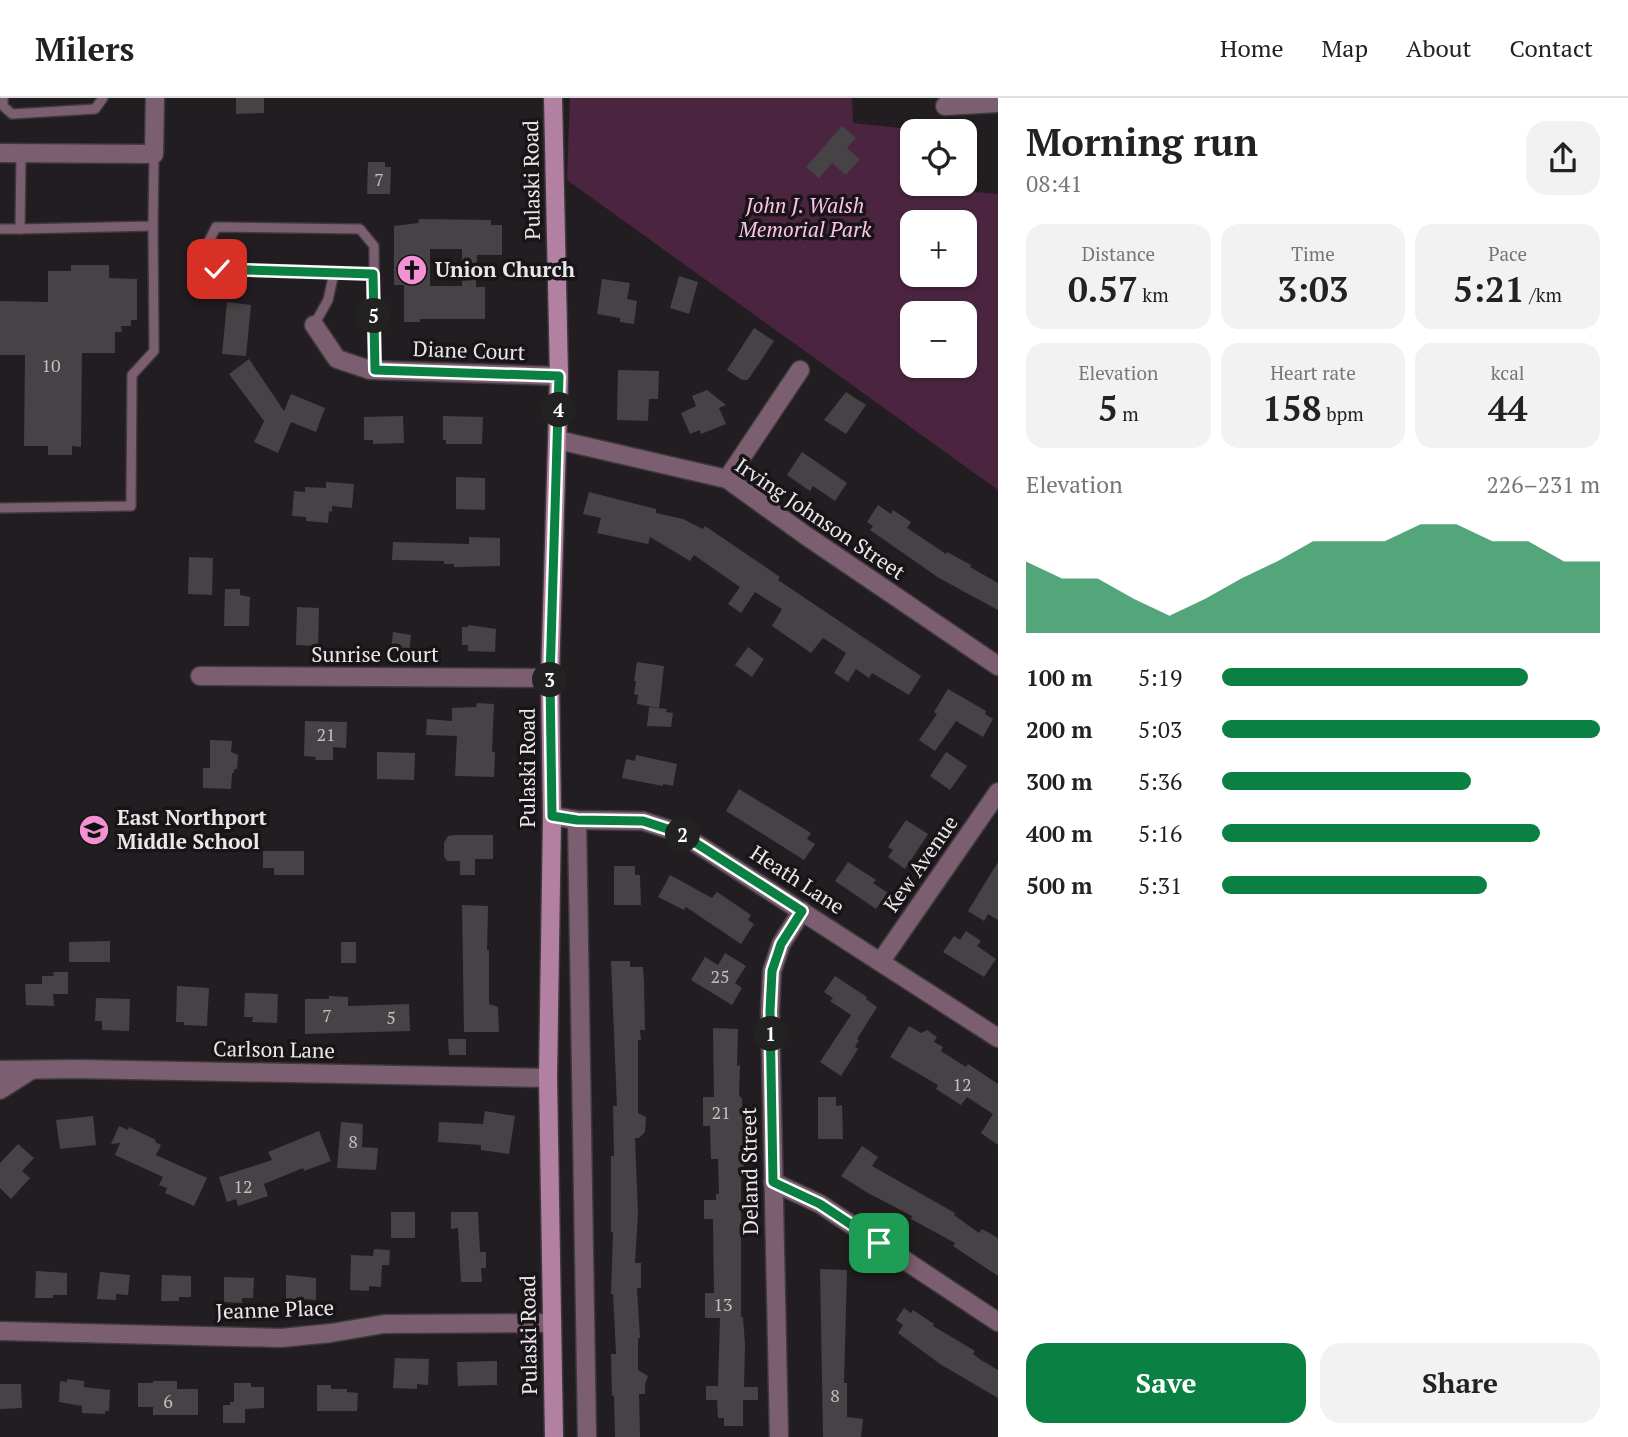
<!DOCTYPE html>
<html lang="en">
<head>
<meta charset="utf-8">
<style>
  :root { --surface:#fff; --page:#f2f2f2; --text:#222; --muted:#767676; --line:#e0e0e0; --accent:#0b8043 }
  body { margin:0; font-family:"PT Serif",serif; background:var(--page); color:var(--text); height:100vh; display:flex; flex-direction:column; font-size:26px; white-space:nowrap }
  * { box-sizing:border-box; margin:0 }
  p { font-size:23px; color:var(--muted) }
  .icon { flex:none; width:38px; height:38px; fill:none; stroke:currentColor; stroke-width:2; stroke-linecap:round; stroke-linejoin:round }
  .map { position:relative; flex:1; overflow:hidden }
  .panel { display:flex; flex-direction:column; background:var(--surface); width:630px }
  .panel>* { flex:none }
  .controls { position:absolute; left:900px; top:21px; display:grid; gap:14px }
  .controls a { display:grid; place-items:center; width:77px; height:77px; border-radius:14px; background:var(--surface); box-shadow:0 2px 5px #0004; font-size:35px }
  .pin { position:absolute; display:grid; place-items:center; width:60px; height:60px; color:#fff; margin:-30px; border-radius:14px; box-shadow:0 4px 10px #0006 }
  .km { position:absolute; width:35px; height:35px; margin:-18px; border-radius:50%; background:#222; color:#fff; font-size:19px; line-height:35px; text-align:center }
  .round { display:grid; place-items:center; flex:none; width:74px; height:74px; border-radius:21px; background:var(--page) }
  .summary { display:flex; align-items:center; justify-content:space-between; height:119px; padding:0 28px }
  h1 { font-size:38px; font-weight:800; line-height:52px }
  .stats { display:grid; grid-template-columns:repeat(3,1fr); gap:10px; height:119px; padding:7px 28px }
  .stats div { display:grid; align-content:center; border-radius:18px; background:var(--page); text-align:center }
  .stats b { font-size:35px; font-weight:800 }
  .stats small { font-size:19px; font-weight:400 }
  .stats p { font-size:19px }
  .chart { height:196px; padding:14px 28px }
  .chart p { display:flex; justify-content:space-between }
  .chart svg { width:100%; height:126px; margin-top:7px; fill:var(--accent); opacity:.7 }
  .action { display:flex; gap:14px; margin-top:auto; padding:14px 28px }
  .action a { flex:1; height:80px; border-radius:21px; background:var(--accent); color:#fff; font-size:28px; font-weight:800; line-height:80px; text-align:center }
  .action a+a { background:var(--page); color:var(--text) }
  ul { padding:0 28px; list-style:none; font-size:23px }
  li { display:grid; grid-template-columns:112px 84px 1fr; align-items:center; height:52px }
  li i { height:18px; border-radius:9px; background:var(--accent) }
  header { display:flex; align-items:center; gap:42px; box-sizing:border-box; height:98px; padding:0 35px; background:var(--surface); border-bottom:2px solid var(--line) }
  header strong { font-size:33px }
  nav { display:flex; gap:38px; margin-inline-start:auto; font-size:24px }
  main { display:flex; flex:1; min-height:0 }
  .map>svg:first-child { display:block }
</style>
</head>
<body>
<header>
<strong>Milers</strong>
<nav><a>Home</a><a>Map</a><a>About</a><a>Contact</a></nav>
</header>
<main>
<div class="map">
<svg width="998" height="1339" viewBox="0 0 998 1339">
  <rect width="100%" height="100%" fill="#221d20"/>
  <path fill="#4b253f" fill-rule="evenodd" d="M570 0H852L853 25 927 33H912V86H964V93L998 96V392L567 82ZM912 124H964V177H912ZM912 215H964V268H912Z"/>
  <g fill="#474245" fill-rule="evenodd">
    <path d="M236 0H264V15L236 16Z"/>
    <path d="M842 28 856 40 847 50 860 61 846 77 832 65 819 80 806 69Z"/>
    <path d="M368 64H385V69H391L390 96H367Z"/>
    <path d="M419 121 491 122V127H502V157H477L476 189H485V221H420V224H404V187H394V128L418 125ZM430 151H462V188H430Z"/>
    <path d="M71 167H109V180L137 181V222H131V228H121L122 234H115V255H82L81 349 72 348V357H48V348H24L25 257H0V203L48 204V173H71Z"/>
    <path d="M679 178 698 184 689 216 670 210Z"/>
    <path d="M602 181 630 185 627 201 637 203 634 226 620 224V220L597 216Z"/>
    <path d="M227 204 251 207 246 258 222 256Z"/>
    <path d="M754 230 774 243 750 279 747 282H742L727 272Z"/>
    <path d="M249 261 284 313 291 296 325 310 316 334 291 324 278 355 254 344 264 323 229 276Z"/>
    <path d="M618 272 659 273 658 301H649L648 323 617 322Z"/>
    <path d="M707 292 726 307 719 310 726 326 701 336 700 332 690 336 681 315 696 308 692 298Z"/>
    <path d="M846 294 866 307 846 336 824 322Z"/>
    <path d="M403 318 404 345 373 346V342H364V319Z"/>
    <path d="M443 318 483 319 482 346H446V342H443Z"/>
    <path d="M802 354 847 385 835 403 813 388 810 393 787 377Z"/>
    <path d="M456 379 485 380V412L456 411Z"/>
    <path d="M326 384 354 386 352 410 332 408V414L329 413 328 425 306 423V419L292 418 294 393 305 394V389L326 390Z"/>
    <path d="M589 394 656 411V415L683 421 703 431 705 428 780 479 778 482 921 578 909 597 872 575 869 580 856 571 848 584 834 575 846 555 823 540 811 555 772 528 782 511 755 494 741 515 728 506 740 489 694 457 690 463 650 439 648 446 597 435 601 420 583 416Z"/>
    <path d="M878 407 891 416 893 412 911 424 907 430 946 456 947 454 971 467 970 469 998 485V512L939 480 870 432 873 428 867 424Z"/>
    <path d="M469 439 500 440V468L454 469V466H444V463L392 462 393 444 469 446Z"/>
    <path d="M189 459 213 460 212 497 188 496Z"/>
    <path d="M225 491H240V497L250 499 249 528H224Z"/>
    <path d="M297 509 319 510 318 548 296 547Z"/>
    <path d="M468 527 496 531 495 554 468 553V547H462V529H468Z"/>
    <path d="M393 534 411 537 409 555 391 553Z"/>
    <path d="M748 549 764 561 752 579 735 567Z"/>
    <path d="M637 564 664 568 659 610 637 606 638 597 634 596 636 583H634Z"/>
    <path d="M948 591 986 613 985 616 993 621 983 639 956 623 935 653 919 642 937 616 934 614Z"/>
    <path d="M477 605 494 606 492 654H495L494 679 455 678 457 638 426 637 427 621 452 623V610L476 609Z"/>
    <path d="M649 609 667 611 666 614 673 615 671 629 647 628Z"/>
    <path d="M305 623 347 624 346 650 333 649V662H315L316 659 304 658Z"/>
    <path d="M210 642 232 643 231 654 238 657 237 671H234V675H232L231 691 203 690V670H210Z"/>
    <path d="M377 654 415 655 414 682 377 681Z"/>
    <path d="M946 654 967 668 950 692 930 678Z"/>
    <path d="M636 657 677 666 673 688 663 686V688L622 680 626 661 635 663Z"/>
    <path d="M739 691 811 735 807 741 815 746 804 762 726 713Z"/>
    <path d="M906 722 928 736 905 771 888 759 893 752 888 749Z"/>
    <path d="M455 737H493V761H475V777H460V763H447L444 758V745L448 738Z"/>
    <path d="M263 753H304V777H274V770H263Z"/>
    <path d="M848 764 876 782 873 785 888 795 876 811 835 783Z"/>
    <path d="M998 764V822L988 816 984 823 968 813Z"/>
    <path d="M614 768H635V777H640L641 807H614Z"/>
    <path d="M670 777 712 800 717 794 751 817 748 822 754 826 741 846 686 809 684 812 658 799Z"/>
    <path d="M462 807 488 808 487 852H489V906L498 909 499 934H464Z"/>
    <path d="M966 833 981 843 977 848 996 861 984 879 943 854 954 838 960 842Z"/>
    <path d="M110 843V864H69V844Z"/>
    <rect x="341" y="844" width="15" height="21"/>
    <path d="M725 855 746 868 735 885 742 890 732 907 691 882 705 859 718 867Z"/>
    <path d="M611 863H630V869H643L644 884 645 932H640L641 942H638V1015L646 1019 645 1034 639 1040H635L638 1116 635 1165H641V1190H637L640 1240H638V1272L648 1278 645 1286V1296H639L640 1339H615L614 1298H612L611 1256H616L613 1196H611L613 1134H611V1058H614L613 1008H617Z"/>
    <path d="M53 874H68V896H53L54 908 26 907 25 886H42V878H54Z"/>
    <path d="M835 878 867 899 866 901 877 909 857 941 859 942 855 949 858 951 841 978 820 964 851 917 830 903 833 900 824 894Z"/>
    <path d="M177 888 209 890 207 928 184 927V924H176Z"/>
    <path d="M245 895 278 896 277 925 252 924 253 919H244Z"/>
    <path d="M329 898 348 899V908L409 906 410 933 305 936V901H329Z"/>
    <path d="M96 900 130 901 129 933 102 932V923H95Z"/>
    <path d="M909 928 921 935 927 932 937 939 934 944 943 949 941 953 966 969 968 966 998 986V1047L981 1035 993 1016 967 999 961 1007 936 991 938 987 890 959Z"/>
    <path d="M713 930 738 931 737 968 740 967 739 997 742 1001 744 1079H741V1219H743L745 1246 744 1289H758V1302H743V1328H724V1320H718L717 1302H706V1288H718L720 1220H705V1195H714L713 1121H704V1102H716V1096H719L718 1061H711L710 1028H703V999H714Z"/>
    <path d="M448 941H466V957H449Z"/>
    <path d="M818 999H836V1008L842 1007 843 1041H818Z"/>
    <path d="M485 1013 515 1018 509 1056 481 1052V1047L438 1044 439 1024 483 1026Z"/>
    <path d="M93 1018 96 1047 60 1051 56 1022Z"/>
    <path d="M341 1024 363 1026 362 1049 378 1050 376 1072 337 1070Z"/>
    <path d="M119 1028 128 1032 129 1029 156 1042 155 1044 161 1047 156 1057 207 1080 194 1108 165 1095 167 1090 159 1087 163 1079 115 1057 120 1045 111 1046Z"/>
    <path d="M319 1033 331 1063 304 1073 303 1070 264 1086 268 1098 238 1108 236 1101 227 1104 219 1079 272 1062 268 1054Z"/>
    <path d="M18 1046 34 1060 22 1073 30 1080 11 1101 0 1090V1065Z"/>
    <path d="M862 1048 878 1059 872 1068 955 1115 954 1117 979 1135 982 1131 998 1140V1178L953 1148 955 1145 911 1121 912 1118 868 1095 841 1078Z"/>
    <rect x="391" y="1114" width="24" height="26"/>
    <path d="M451 1114H478L480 1154H486V1170H481L482 1184H461L458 1130 451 1131Z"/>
    <path d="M374 1151 390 1152 389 1167H382L381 1189 369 1188V1193L350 1192 351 1157 373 1158Z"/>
    <path d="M820 1171 847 1172 844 1285H847V1319L863 1321 861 1339H823Z"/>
    <path d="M36 1173 67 1175V1197H53V1200H35Z"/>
    <path d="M100 1174 130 1177 128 1197 116 1196V1202L97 1201Z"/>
    <path d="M162 1177 191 1178V1199H179V1203H161Z"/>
    <path d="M286 1177 316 1180V1202L304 1201V1206H286Z"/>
    <path d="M224 1179 254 1180 253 1200H242V1205L224 1204Z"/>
    <path d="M904 1210 911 1215 913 1212 934 1226 933 1228 975 1253 973 1256 981 1262 998 1272V1300L940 1266 898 1235 903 1227 896 1222Z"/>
    <path d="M395 1260 429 1261 428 1287 417 1286V1291L393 1290Z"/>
    <path d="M497 1263V1287L458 1288 457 1264Z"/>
    <path d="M67 1281 84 1283V1289L110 1292 109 1313H105V1316L82 1315V1308L59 1304 60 1283 67 1284Z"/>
    <path d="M153 1283H177V1291H198V1317H153V1309H138V1285H153Z"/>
    <path d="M234 1285H251V1289H264V1310L245 1311V1325H223V1307H230V1304H234Z"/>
    <path d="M0 1286H21L22 1310 0 1311Z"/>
    <path d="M317 1287H331V1291H347V1294L358 1295 357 1313H317Z"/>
  </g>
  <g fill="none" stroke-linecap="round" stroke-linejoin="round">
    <g stroke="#3e393c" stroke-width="12">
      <g id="service">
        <path d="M3 0V8L12 16 95 11 103 0"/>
        <path d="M21 56 20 131 153 128 154 56"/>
        <path d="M0 131H20"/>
        <path d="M373 176 217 171 207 164 208 145 216 129 360 131 374 148 375 272"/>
        <path d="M314 227 328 202 334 175"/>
        <path d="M0 410 131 408 132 277 154 253 153 128"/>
      </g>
    </g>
    <g stroke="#3e393c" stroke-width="21">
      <g id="minor">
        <path d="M945 8 998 5"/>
        <path d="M0 55 154 56 155 0"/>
        <path d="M314 227 337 261 370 272 559 278"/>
        <path d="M558 342 727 381 805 437 998 568"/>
        <path d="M727 381 800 272"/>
        <path d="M200 578 550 580"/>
        <path d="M552 718 577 722 643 723 680 735 998 940"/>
        <path d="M577 722 587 1339"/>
        <path d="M881 863 998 694"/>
        <path d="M0 972 78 971 548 980"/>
        <path d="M0 992 30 973"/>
        <path d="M773 1084 820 1106 998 1224"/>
        <path d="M0 1233 281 1240 331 1235 384 1226 551 1225"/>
        <path d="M779 1339 770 913 772 873 781 846 802 813"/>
      </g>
    </g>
    <g stroke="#3e393c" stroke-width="21">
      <path id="secondary" d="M553 0 559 278 550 580 552 718 548 980 554 1339"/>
    </g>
    <use href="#service" stroke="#7c5e71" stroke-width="9"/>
    <use href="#minor" stroke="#7c5e71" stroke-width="18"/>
    <use href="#secondary" stroke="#b281a1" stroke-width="18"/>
  </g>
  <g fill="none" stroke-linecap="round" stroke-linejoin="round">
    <g stroke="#fff" stroke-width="14">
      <path id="route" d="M217 171 373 176 375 272 559 278 550 580 552 718 577 722 643 723 680 735 802 813 781 846 772 873 770 913 773 1084 820 1106 879 1145"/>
    </g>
    <use href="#route" stroke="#0b8043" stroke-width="9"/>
  </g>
  <defs>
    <g id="church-disc" transform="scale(1.575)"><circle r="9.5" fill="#f491d4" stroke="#181417"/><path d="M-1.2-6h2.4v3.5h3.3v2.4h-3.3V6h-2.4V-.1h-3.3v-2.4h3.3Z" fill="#111"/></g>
    <g id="school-disc" transform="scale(1.575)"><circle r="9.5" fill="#f491d4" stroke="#181417"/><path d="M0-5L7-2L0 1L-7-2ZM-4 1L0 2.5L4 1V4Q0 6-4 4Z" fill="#111"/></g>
  </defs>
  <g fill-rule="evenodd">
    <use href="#church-disc" x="412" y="172"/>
    <use href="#school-disc" x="94" y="732"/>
  </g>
  <g text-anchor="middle" stroke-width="7" stroke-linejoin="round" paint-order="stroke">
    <g font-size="18" fill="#c1bec0">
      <text x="379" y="88">7</text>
      <text x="51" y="274">10</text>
      <text x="326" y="643">21</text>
      <text x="720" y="885">25</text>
      <text x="327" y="924">7</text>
      <text x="391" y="926">5</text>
      <text x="962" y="993">12</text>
      <text x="721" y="1021">21</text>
      <text x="353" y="1050">8</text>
      <text x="243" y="1095">12</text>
      <text x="723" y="1213">13</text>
      <text x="835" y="1304">8</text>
      <text x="168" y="1310">6</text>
    </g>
    <g font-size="21" fill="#eae7e9" stroke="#181417">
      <text transform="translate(532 82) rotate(-91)" y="7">Pulaski Road</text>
      <text transform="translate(469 253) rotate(2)" y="7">Diane Court</text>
      <text transform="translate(820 421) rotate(34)" y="7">Irving Johnson Street</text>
      <text x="375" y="564">Sunrise Court</text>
      <text transform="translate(528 670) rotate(-90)" y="7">Pulaski Road</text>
      <text transform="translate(921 766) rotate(-55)" y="7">Kew Avenue</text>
      <text transform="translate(797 782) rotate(33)" y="7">Heath Lane</text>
      <text transform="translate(274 952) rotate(1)" y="7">Carlson Lane</text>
      <text transform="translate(750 1073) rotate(-91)" y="7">Deland Street</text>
      <text transform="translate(275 1212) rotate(-2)" y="7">Jeanne Place</text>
      <text transform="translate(529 1237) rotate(-91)" y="7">Pulaski Road</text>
    </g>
    <g font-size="21" font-style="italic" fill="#fec3e9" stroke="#181417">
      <text x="805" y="115">John J. Walsh<tspan x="805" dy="24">Memorial Park</tspan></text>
    </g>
    <g font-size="21" font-weight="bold" fill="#eae7e9" stroke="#181417" text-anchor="start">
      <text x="435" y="179">Union Church</text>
      <text x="117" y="727">East Northport<tspan x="117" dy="24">Middle School</tspan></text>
    </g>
  </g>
</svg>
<div class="controls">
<a><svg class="icon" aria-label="locate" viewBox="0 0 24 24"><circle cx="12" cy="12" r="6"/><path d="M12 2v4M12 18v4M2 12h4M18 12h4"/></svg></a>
<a>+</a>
<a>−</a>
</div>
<div class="pin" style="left:879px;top:1145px;background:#1e9e55"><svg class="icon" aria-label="arrive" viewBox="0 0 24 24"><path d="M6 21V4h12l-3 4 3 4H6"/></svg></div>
<div class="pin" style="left:217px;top:171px;background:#d93025"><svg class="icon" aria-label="check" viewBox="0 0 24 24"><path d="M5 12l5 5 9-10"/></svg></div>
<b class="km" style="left:771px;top:936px">1</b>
<b class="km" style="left:683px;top:737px">2</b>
<b class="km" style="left:550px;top:582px">3</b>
<b class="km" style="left:559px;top:312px">4</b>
<b class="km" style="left:374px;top:218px">5</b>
</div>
<section class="panel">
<div class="summary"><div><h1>Morning run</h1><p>08:41</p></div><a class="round"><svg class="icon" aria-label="share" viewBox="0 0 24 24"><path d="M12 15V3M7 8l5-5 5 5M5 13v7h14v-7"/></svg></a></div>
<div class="stats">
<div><p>Distance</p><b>0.57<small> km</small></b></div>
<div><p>Time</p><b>3:03</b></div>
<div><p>Pace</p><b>5:21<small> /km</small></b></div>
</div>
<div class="stats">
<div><p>Elevation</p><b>5<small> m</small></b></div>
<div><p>Heart rate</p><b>158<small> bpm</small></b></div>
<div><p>kcal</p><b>44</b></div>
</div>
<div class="chart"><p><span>Elevation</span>226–231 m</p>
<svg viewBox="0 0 160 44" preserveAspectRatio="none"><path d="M0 44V19L10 25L20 25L30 32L40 38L50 32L60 25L70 19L80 12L90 12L100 12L110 6L120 6L130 12L140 12L150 19L160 19V44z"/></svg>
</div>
<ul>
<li><b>100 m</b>5:19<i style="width:81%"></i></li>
<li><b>200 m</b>5:03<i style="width:100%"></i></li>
<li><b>300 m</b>5:36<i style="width:66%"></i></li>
<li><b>400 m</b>5:16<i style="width:84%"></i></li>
<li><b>500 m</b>5:31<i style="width:70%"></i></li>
</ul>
<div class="action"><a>Save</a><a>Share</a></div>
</section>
</main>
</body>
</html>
